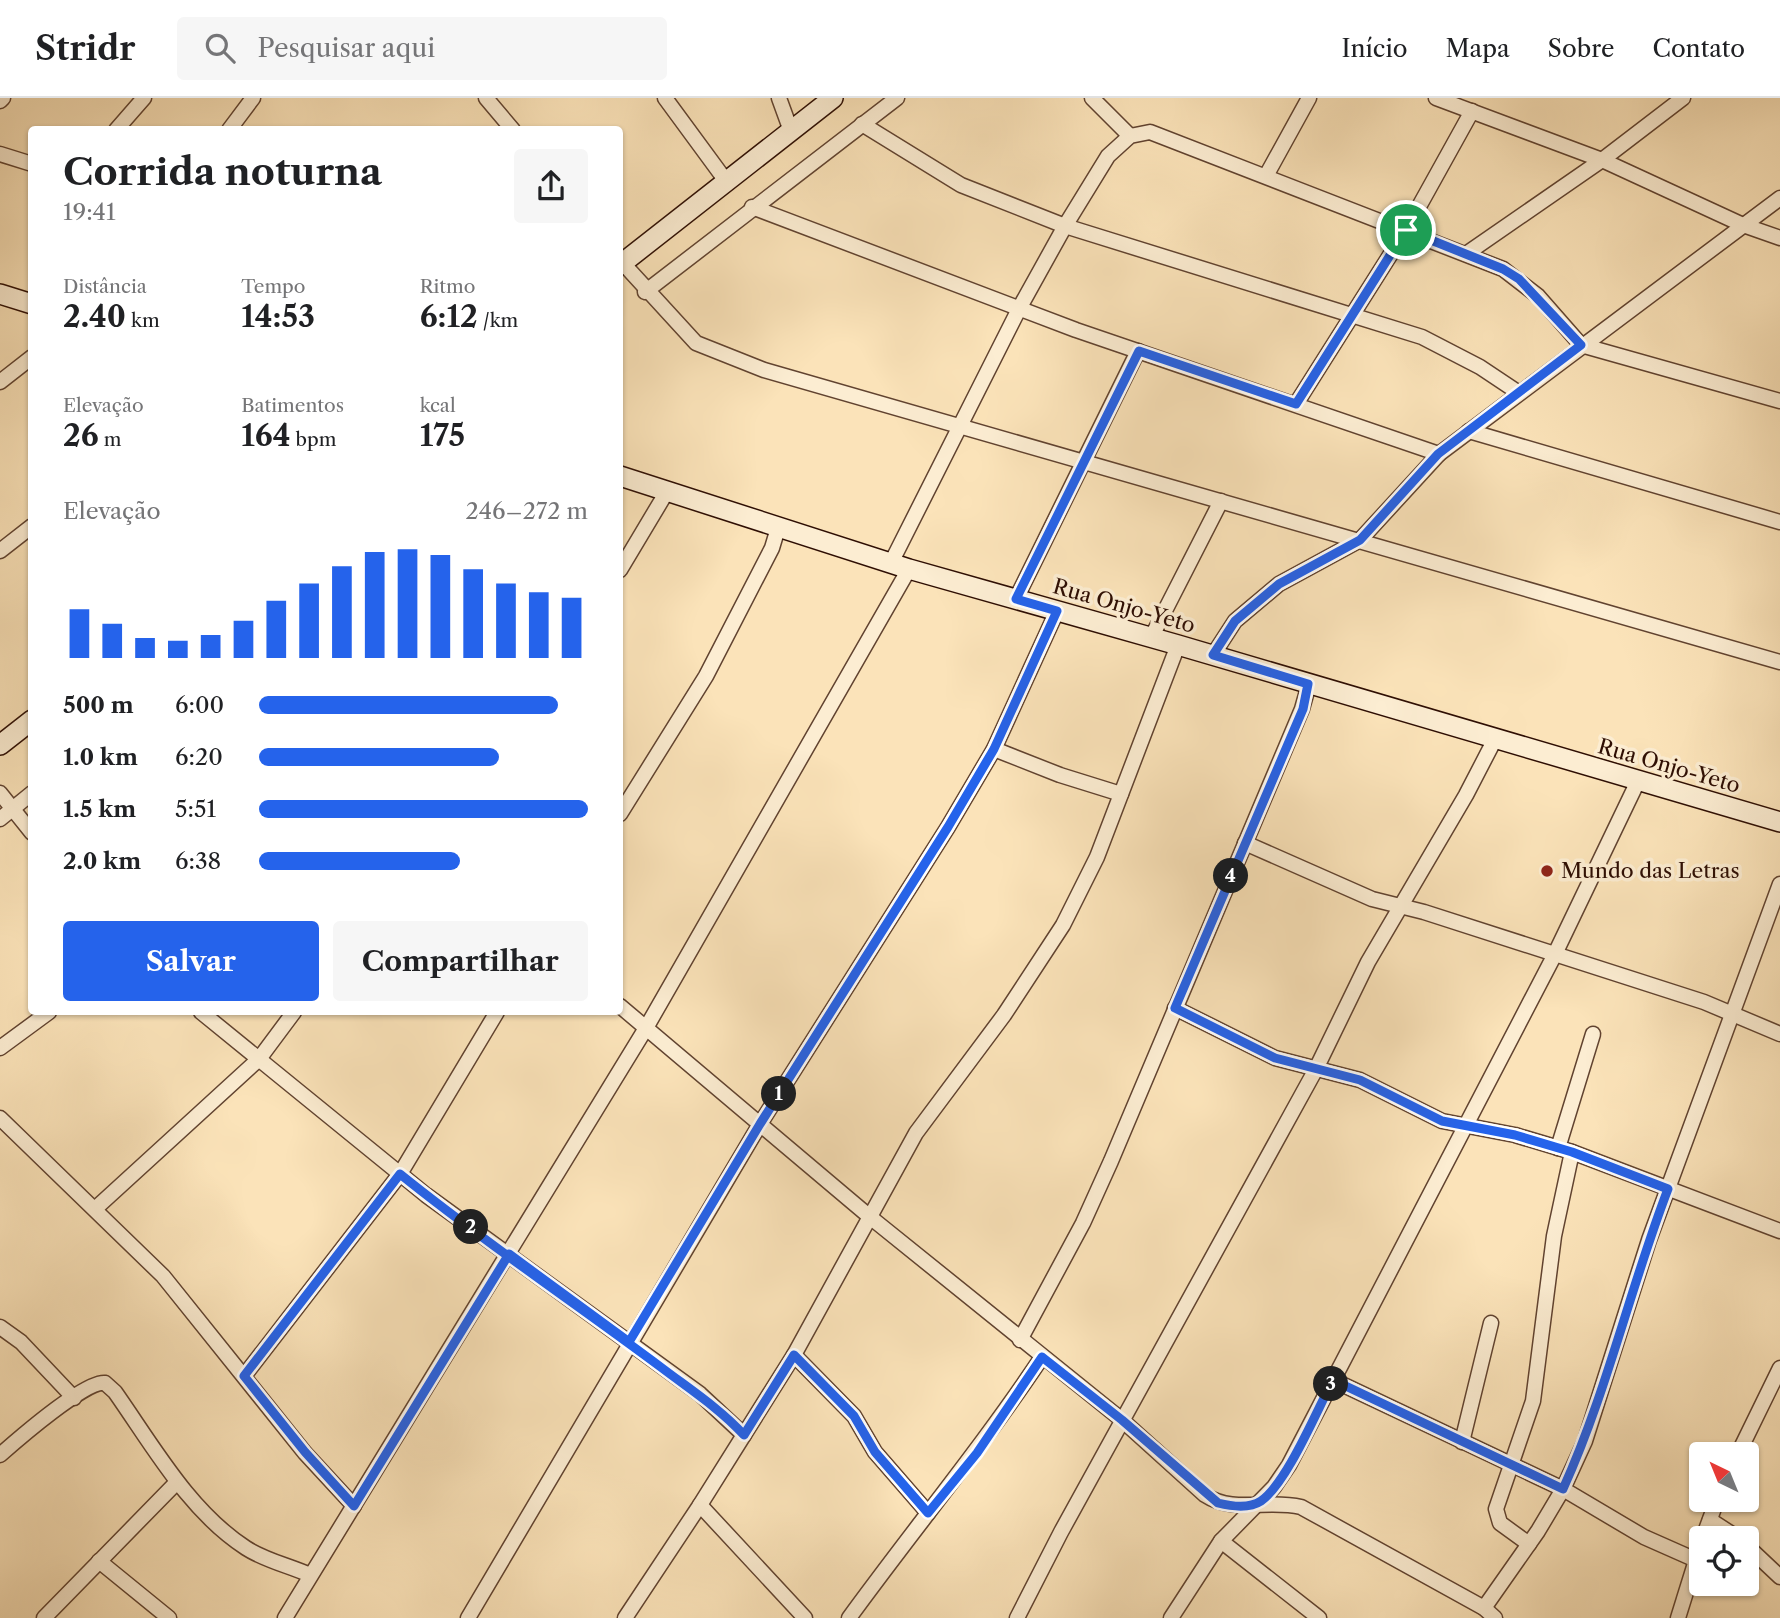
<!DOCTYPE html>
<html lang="pt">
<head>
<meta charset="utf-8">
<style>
  :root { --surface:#fff; --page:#f6f6f6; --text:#202124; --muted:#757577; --line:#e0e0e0; --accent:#2563eb }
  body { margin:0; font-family:"Libre Caslon Text",serif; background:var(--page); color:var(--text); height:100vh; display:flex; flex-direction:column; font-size:26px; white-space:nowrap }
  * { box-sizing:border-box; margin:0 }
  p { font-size:23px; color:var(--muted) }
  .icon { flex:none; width:38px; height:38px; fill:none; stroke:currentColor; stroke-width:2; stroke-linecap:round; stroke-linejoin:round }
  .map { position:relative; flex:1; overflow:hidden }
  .details { position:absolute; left:28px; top:28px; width:595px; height:889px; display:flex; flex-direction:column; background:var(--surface); border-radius:7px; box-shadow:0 2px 5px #0004 }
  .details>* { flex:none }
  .needle { width:46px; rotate:317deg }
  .buttons { position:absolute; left:1689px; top:1344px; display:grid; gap:14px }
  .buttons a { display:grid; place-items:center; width:70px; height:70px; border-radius:7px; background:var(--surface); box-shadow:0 2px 5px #0004; font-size:35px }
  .pin { position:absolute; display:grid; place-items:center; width:60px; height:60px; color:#fff; margin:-30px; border:4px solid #fff; border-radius:50%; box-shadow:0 2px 7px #0007 }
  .km { position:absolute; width:35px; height:35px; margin:-18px; border-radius:50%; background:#222; color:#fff; font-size:19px; line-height:35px; text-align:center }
  .round { display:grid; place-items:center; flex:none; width:74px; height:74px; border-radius:7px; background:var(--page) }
  .overview { display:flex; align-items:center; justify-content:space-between; height:119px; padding:0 35px }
  h1 { font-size:38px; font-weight:700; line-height:52px }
  .metrics { display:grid; grid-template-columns:repeat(3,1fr); gap:10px; height:119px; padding:7px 35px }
  .metrics div { display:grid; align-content:center }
  .metrics b { font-size:30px; font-weight:700 }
  .metrics small { font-size:19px; font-weight:400 }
  .metrics p { font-size:19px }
  .chart { height:196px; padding:14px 35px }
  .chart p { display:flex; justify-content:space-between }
  .chart svg { width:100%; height:126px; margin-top:7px; stroke:var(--accent); stroke-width:6 }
  .cta { display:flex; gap:14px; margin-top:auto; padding:14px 35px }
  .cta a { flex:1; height:80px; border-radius:7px; background:var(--accent); color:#fff; font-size:28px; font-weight:700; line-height:80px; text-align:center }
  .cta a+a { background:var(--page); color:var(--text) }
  ul { padding:0 35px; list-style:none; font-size:23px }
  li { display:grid; grid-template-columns:112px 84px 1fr; align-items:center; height:52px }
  li i { height:18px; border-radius:9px; background:var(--accent) }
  header { display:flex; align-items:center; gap:42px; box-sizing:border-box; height:98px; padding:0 35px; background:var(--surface); border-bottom:2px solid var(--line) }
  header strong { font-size:33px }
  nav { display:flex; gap:38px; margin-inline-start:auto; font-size:24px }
  .search { width:490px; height:63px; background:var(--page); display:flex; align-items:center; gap:18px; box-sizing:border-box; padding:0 24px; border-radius:7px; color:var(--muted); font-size:26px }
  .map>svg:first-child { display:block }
</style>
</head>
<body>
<header>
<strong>Stridr</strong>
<div class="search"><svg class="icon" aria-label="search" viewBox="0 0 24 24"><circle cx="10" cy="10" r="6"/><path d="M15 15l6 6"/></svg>Pesquisar aqui</div>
<nav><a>Início</a><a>Mapa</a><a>Sobre</a><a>Contato</a></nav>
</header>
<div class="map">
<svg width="1780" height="1520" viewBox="0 0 1780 1520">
  <rect width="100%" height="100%" fill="#fbe3b9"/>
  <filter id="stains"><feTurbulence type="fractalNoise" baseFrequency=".00286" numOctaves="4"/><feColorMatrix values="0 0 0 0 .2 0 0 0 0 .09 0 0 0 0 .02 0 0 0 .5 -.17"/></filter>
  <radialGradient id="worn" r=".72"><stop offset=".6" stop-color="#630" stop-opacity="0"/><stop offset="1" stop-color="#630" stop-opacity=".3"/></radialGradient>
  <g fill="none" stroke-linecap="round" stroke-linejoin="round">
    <g stroke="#614330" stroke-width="17">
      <g id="street">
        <path d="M486 0 513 32"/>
        <path d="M665 0 726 83"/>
        <path d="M779 0 791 33"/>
        <path d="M1092 0 1130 38"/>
        <path d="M1436 0 1602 62 1743 127 1780 140"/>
        <path d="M0 3 3 0"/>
        <path d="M862 26 961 87 1065 128 1422 239 1480 269 1519 295"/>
        <path d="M116 32 144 0"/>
        <path d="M229 32 253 0"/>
        <path d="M0 56 32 66"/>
        <path d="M1266 78 1309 0"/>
        <path d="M752 109 1076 232 1439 356"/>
        <path d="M1466 156 1602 62 1683 0"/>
        <path d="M620 162 696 245 764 272 1780 564"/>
        <path d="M645 194 897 0"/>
        <path d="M0 284 32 259"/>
        <path d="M1296 306 1406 132 1472 13"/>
        <path d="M1469 333 1780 424"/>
        <path d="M0 453 32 428"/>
        <path d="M891 465 1020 209 1065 128 1108 58 1130 38 1150 34 1503 171 1538 198 1581 247 1780 303"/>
        <path d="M620 472 666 395"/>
        <path d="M1016 501 1138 253"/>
        <path d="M1151 540 1221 403"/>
        <path d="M1213 557 1235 523 1279 486 1360 442 1439 356 1780 100"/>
        <path d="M994 651 1060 677 1121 696"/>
        <path d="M0 695 32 735"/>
        <path d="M620 716 706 578 772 450 778 430"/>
        <path d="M0 721 32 695"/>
        <path d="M1245 745 1372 801 1424 814 1704 904 1780 936"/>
        <path d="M620 908 870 1119 1122 1322 1205 1397C1234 1416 1267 1401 1301 1409L1484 1510 1495 1520"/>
        <path d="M1175 910 1275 960 1360 982 1442 1023 1515 1037 1572 1054 1780 1133"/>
        <path d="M201 914 426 1097 700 1296 744 1337"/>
        <path d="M0 950 49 914"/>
        <path d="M0 1020 163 1178 305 1355 354 1408"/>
        <path d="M1558 1050 1593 936"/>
        <path d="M96 1110 259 961 294 914"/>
        <path d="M0 1229 21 1244 74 1300"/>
        <path d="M1020 1242 1083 1125 1111 1063 1302 611 1309 586"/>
        <path d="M794 1257 854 1318 875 1354 928 1415"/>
        <path d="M244 1278 400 1076 497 914"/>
        <path d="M1333 1282 1563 1391 1644 1439 1696 1462"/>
        <path d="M1462 1344 1491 1225"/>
        <path d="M1738 1356 1780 1270"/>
        <path d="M0 1357C17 1342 86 1282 105 1285L115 1294C153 1348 189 1413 246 1450 264 1462 290 1468 310 1477"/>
        <path d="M700 1407 805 1520"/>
        <path d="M1710 1422 1738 1440"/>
        <path d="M1703 1440 1717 1402"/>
        <path d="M1221 1443 1319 1520"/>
        <path d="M1529 1446 1500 1425 1496 1411 1533 1303 1554 1138 1572 1054"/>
        <path d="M1746 1447 1780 1479"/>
        <path d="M99 1463 169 1520"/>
        <path d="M1484 1510 1538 1433 1563 1391 1585 1343 1649 1142 1780 786"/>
        <path d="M44 1520 177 1384"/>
        <path d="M285 1520 646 930 909 471"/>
        <path d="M468 1520 760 1026 948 729 994 651 1057 513"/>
        <path d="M625 1520 700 1407 794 1257 916 1035 1004 917 1063 827 1097 759 1178 547"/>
        <path d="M849 1520C913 1432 982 1349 1042 1259"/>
        <path d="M1017 1520 1061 1434 1316 971 1368 864 1466 697 1495 641"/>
        <path d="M1171 1520 1221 1443 1274 1389 1289 1367 1554 858 1638 683"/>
        <path d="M1678 1520 1701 1446"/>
      </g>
    </g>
    <g stroke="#2e0e03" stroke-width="22">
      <g id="secondary">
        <path d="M620 167 833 0"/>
        <path d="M0 196 32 206"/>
        <path d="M620 378 909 471 1178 547 1780 724"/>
        <path d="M0 647 32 622"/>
      </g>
    </g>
    <use href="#street" stroke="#fcedd2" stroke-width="14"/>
    <use href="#secondary" stroke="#fcedd2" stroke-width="19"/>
  </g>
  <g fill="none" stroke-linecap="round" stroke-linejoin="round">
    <g stroke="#fff" stroke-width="14">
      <path id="route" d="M1406 132 1296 306 1139 253 1016 501 1057 513 994 651 948 729 760 1026 629 1244 509 1156 354 1408 305 1354 244 1278 400 1076C484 1144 575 1205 662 1270 691 1292 719 1310 744 1337L794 1257 854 1318 875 1354 928 1415 977 1355 1042 1259 1122 1322 1218 1405C1230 1408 1249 1411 1261 1403 1287 1385 1317 1312 1333 1282L1563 1391C1607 1294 1630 1190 1668 1091L1572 1054 1515 1037 1442 1023 1360 982 1275 960 1175 910 1303 611 1308 586 1213 557 1235 523 1279 486 1360 442 1438 356 1581 247 1519 181 1503 171 1406 132"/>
    </g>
    <use href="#route" stroke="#2563eb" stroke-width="9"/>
  </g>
  <circle fill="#8f2418" stroke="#fcedd2" stroke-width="2.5" cx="1547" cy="773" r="7"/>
  <g text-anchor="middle" stroke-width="7" stroke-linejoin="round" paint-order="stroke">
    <g font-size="21" fill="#2e0e03" stroke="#fcedd2">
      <text transform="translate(1124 508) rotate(16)" y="7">Rua Onjo-Yeto</text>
      <text transform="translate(1669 668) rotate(16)" y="7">Rua Onjo-Yeto</text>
    </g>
    <g font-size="21" fill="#2e0e03" stroke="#fcedd2" text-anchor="start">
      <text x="1561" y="780">Mundo das Letras</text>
    </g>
  </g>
  <rect width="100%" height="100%" filter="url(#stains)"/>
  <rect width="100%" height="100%" fill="url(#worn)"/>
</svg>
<div class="buttons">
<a><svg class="needle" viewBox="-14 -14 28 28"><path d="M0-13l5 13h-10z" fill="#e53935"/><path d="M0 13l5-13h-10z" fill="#757577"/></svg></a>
<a><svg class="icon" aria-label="locate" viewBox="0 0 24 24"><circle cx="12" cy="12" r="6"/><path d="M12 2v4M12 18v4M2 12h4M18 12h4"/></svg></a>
</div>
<div class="pin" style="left:1406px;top:132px;background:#1e9e55"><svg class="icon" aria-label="arrive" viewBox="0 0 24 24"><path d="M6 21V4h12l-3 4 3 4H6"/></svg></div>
<b class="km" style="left:779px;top:996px">1</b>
<b class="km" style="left:471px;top:1129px">2</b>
<b class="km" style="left:1331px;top:1286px">3</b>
<b class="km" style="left:1231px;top:778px">4</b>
<section class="details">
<div class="overview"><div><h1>Corrida noturna</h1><p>19:41</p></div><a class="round"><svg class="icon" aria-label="share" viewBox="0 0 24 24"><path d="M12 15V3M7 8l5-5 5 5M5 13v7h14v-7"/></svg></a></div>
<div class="metrics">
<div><p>Distância</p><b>2.40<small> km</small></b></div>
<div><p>Tempo</p><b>14:53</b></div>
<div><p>Ritmo</p><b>6:12<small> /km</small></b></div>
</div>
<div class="metrics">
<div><p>Elevação</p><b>26<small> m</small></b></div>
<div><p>Batimentos</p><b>164<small> bpm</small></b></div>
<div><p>kcal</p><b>175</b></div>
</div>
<div class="chart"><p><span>Elevação</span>246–272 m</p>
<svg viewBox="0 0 160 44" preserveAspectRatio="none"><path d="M5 44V27M15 44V32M25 44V37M35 44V38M45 44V36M55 44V31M65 44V24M75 44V18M85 44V12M95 44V7M105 44V6M115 44V8M125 44V13M135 44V18M145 44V21M155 44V23"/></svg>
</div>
<ul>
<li><b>500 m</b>6:00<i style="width:91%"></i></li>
<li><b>1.0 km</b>6:20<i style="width:73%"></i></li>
<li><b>1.5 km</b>5:51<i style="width:100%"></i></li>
<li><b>2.0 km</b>6:38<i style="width:61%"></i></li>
</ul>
<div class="cta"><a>Salvar</a><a>Compartilhar</a></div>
</section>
</div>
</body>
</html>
